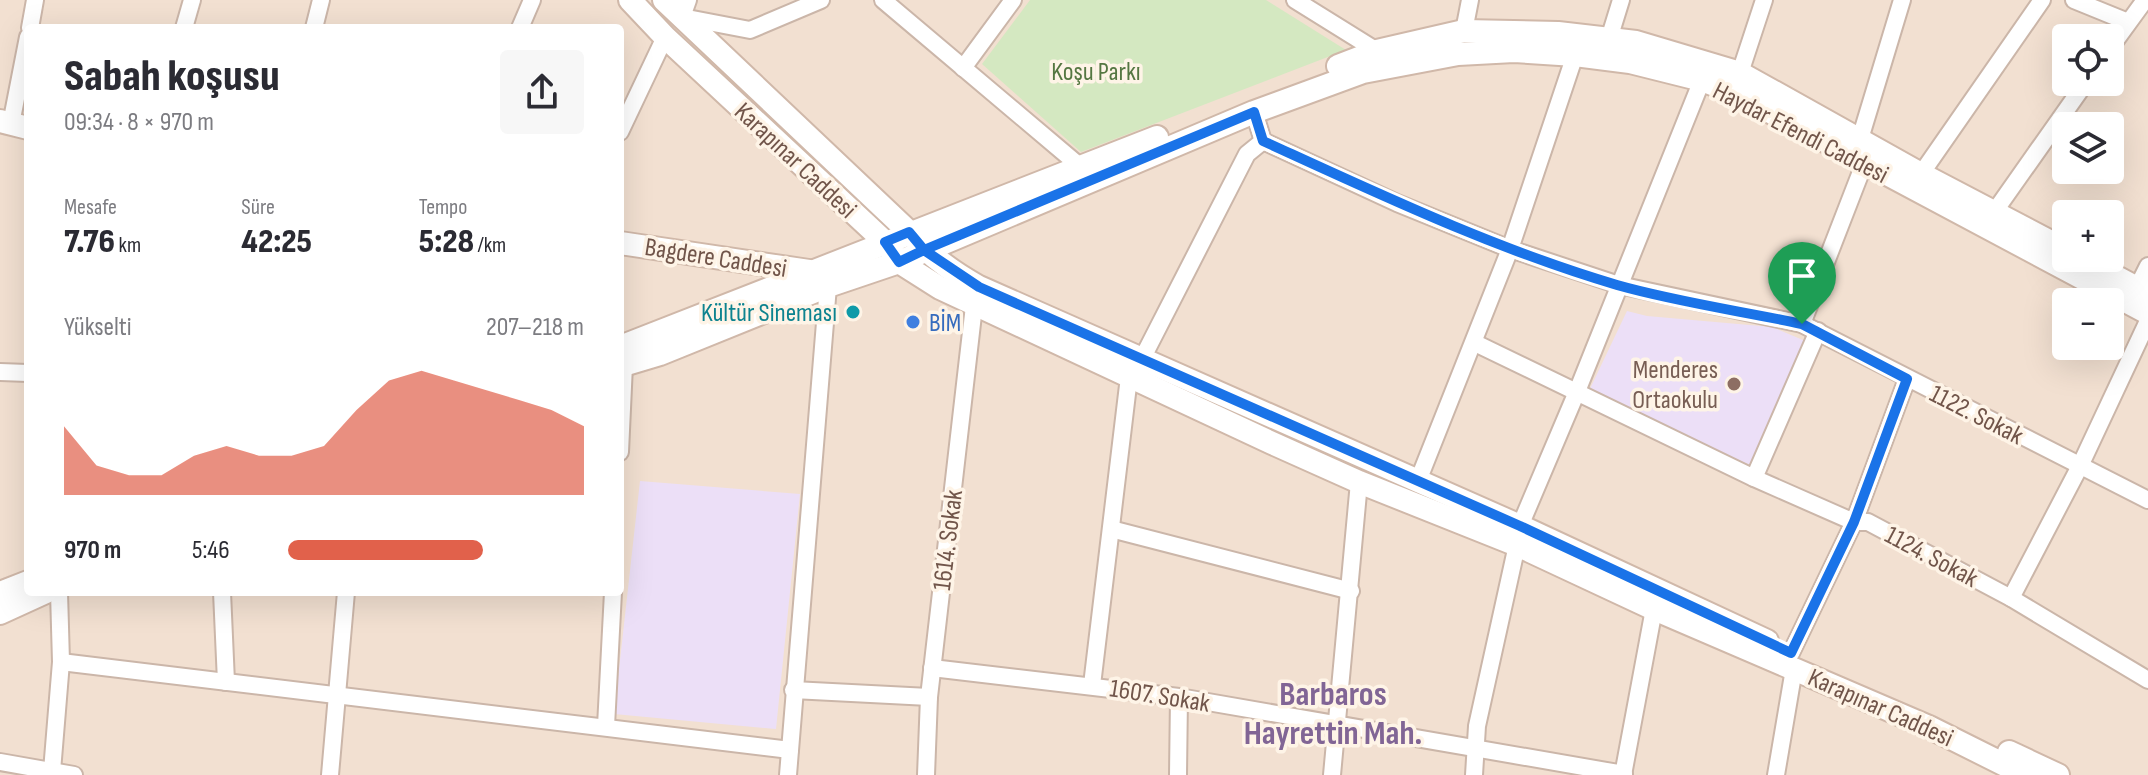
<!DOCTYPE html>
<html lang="tr">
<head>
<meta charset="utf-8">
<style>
  :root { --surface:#fff; --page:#f7f7f7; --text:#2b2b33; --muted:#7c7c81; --accent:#e1614b }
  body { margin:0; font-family:"Sofia Sans Condensed",sans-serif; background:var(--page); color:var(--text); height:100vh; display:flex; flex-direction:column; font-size:30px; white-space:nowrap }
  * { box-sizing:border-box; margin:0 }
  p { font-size:26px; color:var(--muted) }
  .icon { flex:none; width:44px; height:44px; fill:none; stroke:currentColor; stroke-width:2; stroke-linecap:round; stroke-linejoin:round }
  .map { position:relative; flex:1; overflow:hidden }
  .drawer { position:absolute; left:24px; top:24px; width:600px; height:572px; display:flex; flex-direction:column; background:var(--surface); border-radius:8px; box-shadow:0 8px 32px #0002 }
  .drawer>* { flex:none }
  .fabs { position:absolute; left:2052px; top:24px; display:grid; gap:16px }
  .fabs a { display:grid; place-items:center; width:72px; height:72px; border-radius:8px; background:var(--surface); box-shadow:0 8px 32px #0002; font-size:40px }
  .pin { position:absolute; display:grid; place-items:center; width:68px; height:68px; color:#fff; margin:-82px -34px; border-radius:50% 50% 50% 0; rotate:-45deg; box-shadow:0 0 8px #0007 }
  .pin .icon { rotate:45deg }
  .round { display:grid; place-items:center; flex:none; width:84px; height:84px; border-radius:8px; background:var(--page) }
  .overview { display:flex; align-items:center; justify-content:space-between; height:136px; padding:0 40px }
  h1 { font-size:44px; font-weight:800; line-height:60px }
  .figures { display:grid; grid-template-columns:repeat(3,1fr); gap:12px; height:136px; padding:8px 40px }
  .figures div { display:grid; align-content:center }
  .figures b { font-size:34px; font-weight:800 }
  .figures small { font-size:22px; font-weight:400 }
  .figures p { font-size:22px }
  .chart { height:224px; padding:16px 40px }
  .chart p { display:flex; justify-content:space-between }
  .chart svg { width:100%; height:144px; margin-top:8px; fill:var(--accent); opacity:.7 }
  ul { padding:0 40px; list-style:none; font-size:26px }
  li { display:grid; grid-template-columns:128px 96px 1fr; align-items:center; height:60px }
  li i { height:20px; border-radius:10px; background:var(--accent) }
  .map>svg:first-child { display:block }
</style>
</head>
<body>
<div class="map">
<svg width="2148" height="775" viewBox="0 0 2148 775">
  <rect width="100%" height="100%" fill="#fbefe2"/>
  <path fill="#f2e0d1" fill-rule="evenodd" d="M0 0H2148V775H0ZM28 28H620V592H28ZM2066 38H2110V82H2066ZM2066 126H2110V170H2066ZM2066 214H2110V258H2066ZM2066 302H2110V346H2066Z"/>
  <g fill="#ecdff7">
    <path d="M1627 311 1647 316 1772 327 1810 343 1755 467 1587 395Z"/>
    <path d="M640 481 800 494 776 729 614 714Z"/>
  </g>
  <path fill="#d4e8c1" d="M1030 0H1266L1346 50 1081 152 982 64Z"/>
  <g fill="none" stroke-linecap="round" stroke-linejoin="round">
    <g stroke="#cbb6a9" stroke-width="20">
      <g id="street">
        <path d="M688 0 682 17 750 30 821 0"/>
        <path d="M883 0 1082 168"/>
        <path d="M1295 0 1377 51"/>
        <path d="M2074 0 2128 22"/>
        <path d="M30 28 35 0"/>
        <path d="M184 28 192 0"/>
        <path d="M314 28 321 0"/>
        <path d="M520 28 532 0"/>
        <path d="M1464 31 1470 0"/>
        <path d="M1609 39 1621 0"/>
        <path d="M2110 48 2145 0"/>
        <path d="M963 68 1013 0"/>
        <path d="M1740 73 1764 0"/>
        <path d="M1254 112 1263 141 1397 203 1510 249 1619 285 1802 324 2148 500"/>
        <path d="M11 124 28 37"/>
        <path d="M620 132 665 37"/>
        <path d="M1860 139 1902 0"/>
        <path d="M1921 174 2042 0"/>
        <path d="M1995 211 2086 82"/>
        <path d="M2137 288 2148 266"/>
        <path d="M1802 324 1864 164"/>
        <path d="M1475 343 1754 478 1854 522H1868L2011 598 2148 680"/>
        <path d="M1142 359 1247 154 1263 141"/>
        <path d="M0 372 28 373"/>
        <path d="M620 452 624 365"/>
        <path d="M1754 478 1818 331"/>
        <path d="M1418 481 1510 249 1575 55"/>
        <path d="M1520 526 1576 394 1702 80"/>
        <path d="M1111 529 1351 591"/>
        <path d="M222 592 226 682"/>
        <path d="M2011 598 2080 466 2148 321"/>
        <path d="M1791 653 1854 522 1907 379"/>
        <path d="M61 662 790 750"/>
        <path d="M932 668 1179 697 1624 774"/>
        <path d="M1092 685 1129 377"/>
        <path d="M793 690 929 697"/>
        <path d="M606 726 613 592"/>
        <path d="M0 762 74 775"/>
        <path d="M52 771 61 662 59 592"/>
        <path d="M330 775 346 592"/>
        <path d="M788 775 828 286"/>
        <path d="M926 775 929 697 974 306"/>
        <path d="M1178 775 1179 697"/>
        <path d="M1332 775 1359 482"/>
        <path d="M1474 775 1477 726 1517 545"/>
        <path d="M1623 775 1654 609"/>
        <path d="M1776 775 1794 669"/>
      </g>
    </g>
    <g stroke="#d0b8a9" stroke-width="26">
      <g id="secondary">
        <path d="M630 0 665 37 885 242 899 262 940 288 1272 443 1359 482 1517 545 1654 609 1929 727 2025 775"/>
        <path d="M664 0 909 232C929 256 952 272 979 287L1520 526 1767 641"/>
        <path d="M1338 66 1377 51 1464 31 1558 33 1636 42 1740 73 1921 174 2066 250"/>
        <path d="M0 121 28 128"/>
        <path d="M620 243 809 271"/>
        <path d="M2081 258 2148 294"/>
        <path d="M620 347 1157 137"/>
        <path d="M620 366 660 354 828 286 899 262 1254 112 1363 72 1458 54 1514 51 1575 55 1630 62 1702 80 1735 93 2148 313"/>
        <path d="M0 593 28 582"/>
        <path d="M0 613 46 592"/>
        <path d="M2009 752 2058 775"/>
      </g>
    </g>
    <use href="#street" stroke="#fff" stroke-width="16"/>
    <use href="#secondary" stroke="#fff" stroke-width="22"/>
  </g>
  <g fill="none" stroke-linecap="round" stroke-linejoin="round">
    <g stroke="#fff" stroke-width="16">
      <path id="route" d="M1802 324C1741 311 1677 302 1617 285 1495 249 1379 194 1263 141L1254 112 924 250 909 232 885 242 899 262 924 250 979 287 1520 526 1791 653 1854 522 1907 379 1802 324"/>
    </g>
    <use href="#route" stroke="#1a73e8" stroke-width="10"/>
  </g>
  <circle fill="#0f9aa8" stroke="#fef4e7" stroke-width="3" cx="853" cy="312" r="8"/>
  <circle fill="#3f7fe0" stroke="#fef4e7" stroke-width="3" cx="913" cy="322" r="8"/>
  <circle fill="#8d6e63" stroke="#fef4e7" stroke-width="3" cx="1734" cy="384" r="8"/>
  <g text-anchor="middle" stroke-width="7" stroke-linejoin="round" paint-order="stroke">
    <g font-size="26" fill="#557742" stroke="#fef4e7">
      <text x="1096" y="80">Koşu Parkı</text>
    </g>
    <g font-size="26" fill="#71554a" stroke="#fef4e7">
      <text transform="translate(1801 132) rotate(27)" y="9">Haydar Efendi Caddesi</text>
      <text transform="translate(796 160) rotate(43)" y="9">Karapınar Caddesi</text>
      <text transform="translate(716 257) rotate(9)" y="9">Bagdere Caddesi</text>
      <text transform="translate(1977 414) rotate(27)" y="9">1122. Sokak</text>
      <text transform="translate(947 540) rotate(-83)" y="9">1614. Sokak</text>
      <text transform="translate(1932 556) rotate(28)" y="9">1124. Sokak</text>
      <text transform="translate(1160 695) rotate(9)" y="9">1607. Sokak</text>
      <text transform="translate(1881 707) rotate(24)" y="9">Karapınar Caddesi</text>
    </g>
    <g font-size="26" fill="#0d838f" stroke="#fef4e7" text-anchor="end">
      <text x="837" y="321">Kültür Sineması</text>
    </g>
    <g font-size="26" fill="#366cbe" stroke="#fef4e7" text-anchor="start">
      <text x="929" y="331">BİM</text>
    </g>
    <g font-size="26" fill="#785e54" stroke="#fef4e7" text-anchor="end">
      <text x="1718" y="378">Menderes<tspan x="1718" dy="30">Ortaokulu</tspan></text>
    </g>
    <g font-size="34" font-weight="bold" fill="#816595" stroke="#fef4e7">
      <text x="1333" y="705">Barbaros<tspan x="1333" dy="39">Hayrettin Mah.</tspan></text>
    </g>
  </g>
</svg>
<div class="fabs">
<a><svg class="icon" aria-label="locate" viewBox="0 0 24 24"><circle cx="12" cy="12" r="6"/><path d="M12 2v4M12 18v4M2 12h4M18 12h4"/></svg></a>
<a><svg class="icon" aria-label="layers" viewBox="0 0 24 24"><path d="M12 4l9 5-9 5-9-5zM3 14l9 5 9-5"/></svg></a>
<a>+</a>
<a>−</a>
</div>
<div class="pin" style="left:1802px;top:324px;background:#1e9e55"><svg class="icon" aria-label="arrive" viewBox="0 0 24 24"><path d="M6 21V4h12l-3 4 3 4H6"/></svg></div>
<section class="drawer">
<div class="overview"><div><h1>Sabah koşusu</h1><p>09:34 · 8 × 970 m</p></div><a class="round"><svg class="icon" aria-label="share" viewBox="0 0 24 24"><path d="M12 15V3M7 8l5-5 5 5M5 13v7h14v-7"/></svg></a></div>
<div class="figures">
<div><p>Mesafe</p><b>7.76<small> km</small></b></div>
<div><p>Süre</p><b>42:25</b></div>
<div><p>Tempo</p><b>5:28<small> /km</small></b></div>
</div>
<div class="chart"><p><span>Yükselti</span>207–218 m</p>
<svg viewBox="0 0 160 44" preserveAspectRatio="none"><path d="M0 44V23L10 35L20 38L30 38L40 32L50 29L60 32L70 32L80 29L90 18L100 9L110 6L120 9L130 12L140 15L150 18L160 23V44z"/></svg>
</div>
<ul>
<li><b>970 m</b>5:46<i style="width:66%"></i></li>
</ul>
</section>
</div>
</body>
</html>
